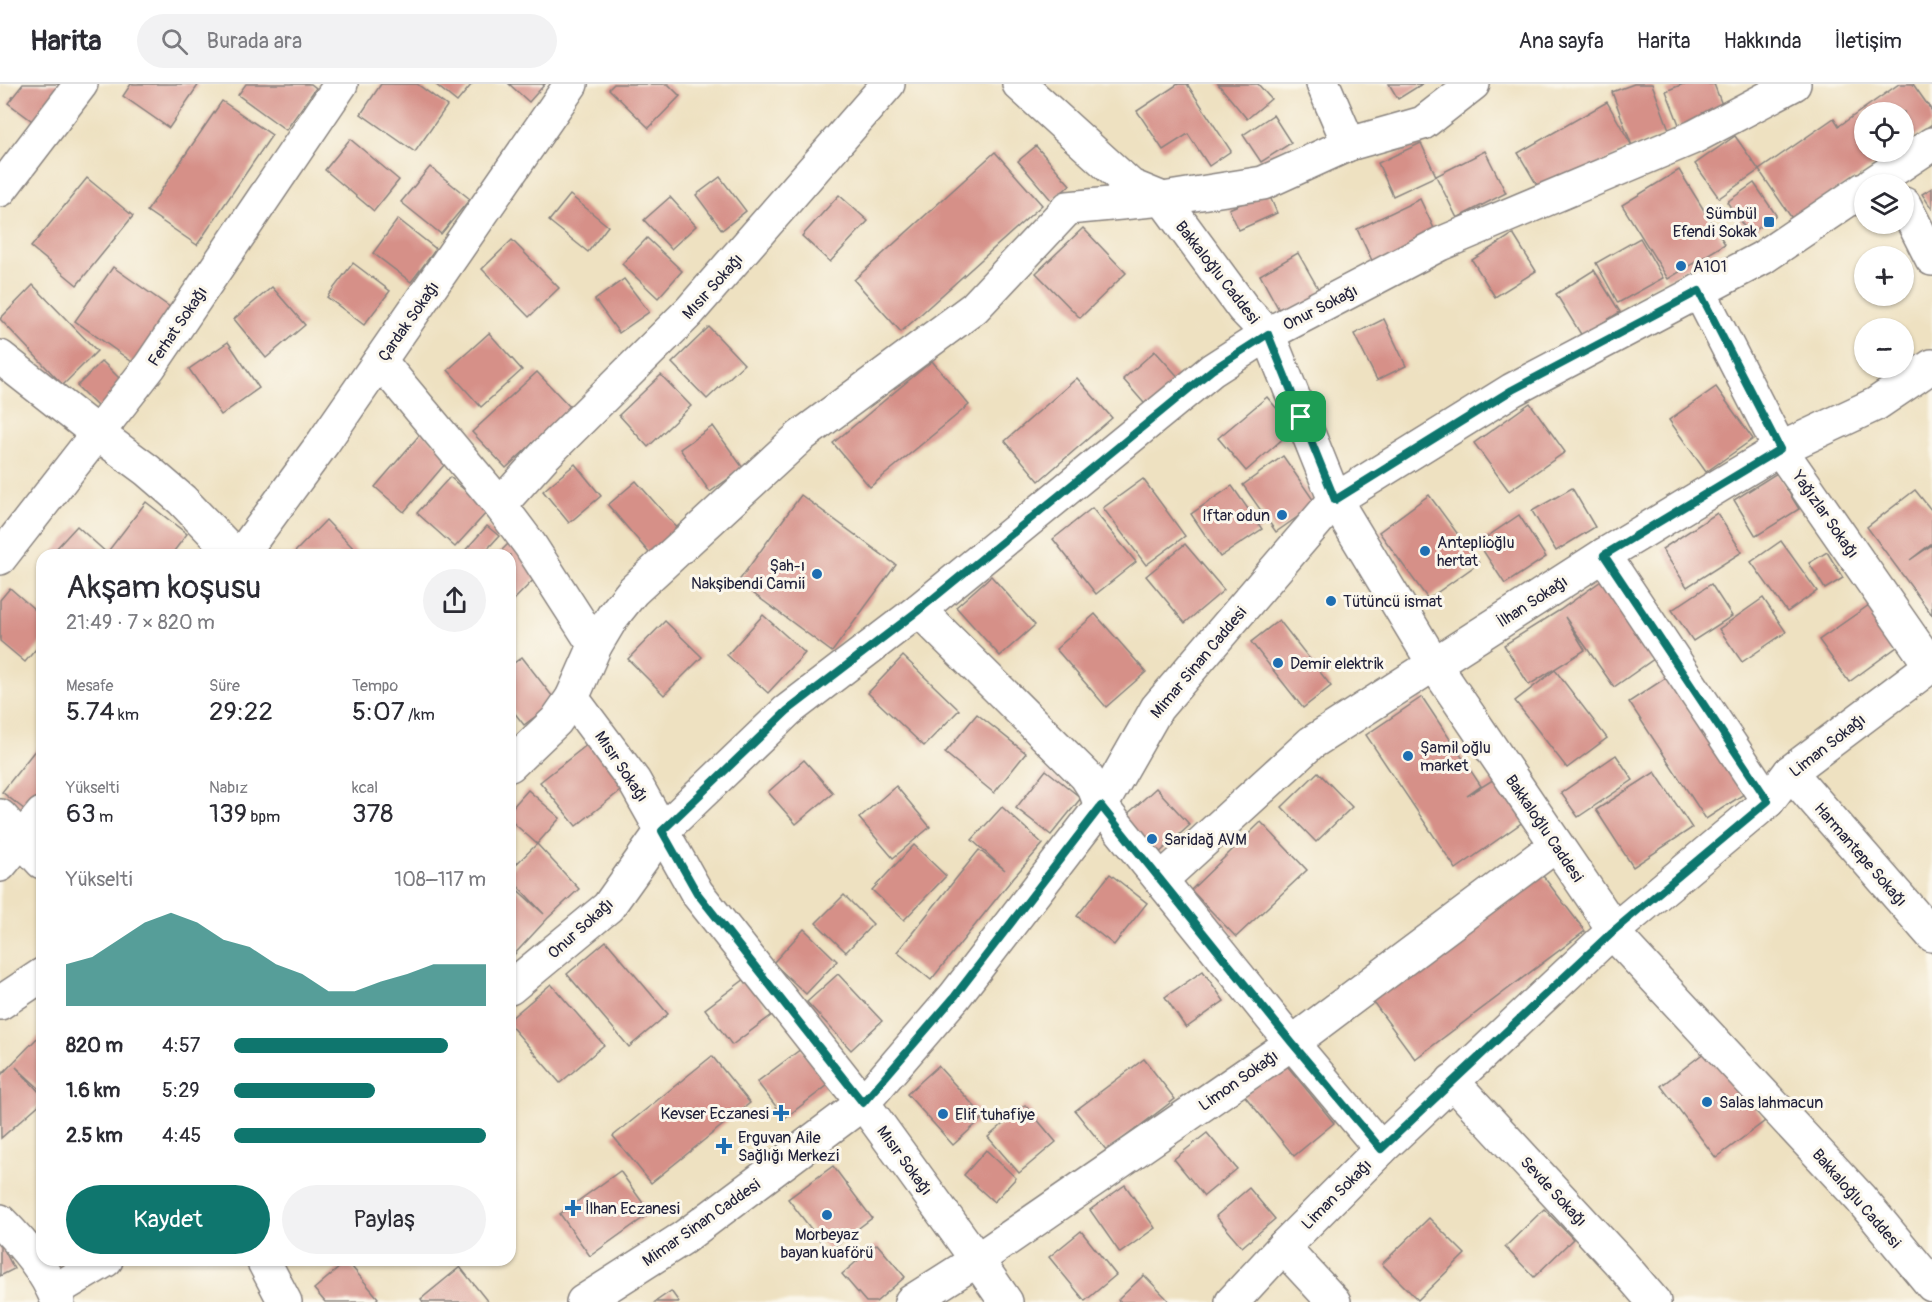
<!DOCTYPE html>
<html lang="tr">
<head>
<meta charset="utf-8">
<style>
  :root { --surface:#fff; --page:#f2f2f3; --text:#2b2b33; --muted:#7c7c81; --line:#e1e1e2; --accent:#0f766e }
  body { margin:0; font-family:Pangolin,sans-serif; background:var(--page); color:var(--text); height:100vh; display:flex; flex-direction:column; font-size:22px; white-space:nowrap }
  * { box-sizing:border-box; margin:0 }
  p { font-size:20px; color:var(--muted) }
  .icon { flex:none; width:33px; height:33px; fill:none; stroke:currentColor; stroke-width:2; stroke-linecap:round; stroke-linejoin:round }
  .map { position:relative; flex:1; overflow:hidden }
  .panel { position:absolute; left:36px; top:465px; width:480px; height:717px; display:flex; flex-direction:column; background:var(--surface); border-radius:18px; box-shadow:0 2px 4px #0004 }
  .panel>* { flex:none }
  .buttons { position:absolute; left:1854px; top:18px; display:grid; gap:12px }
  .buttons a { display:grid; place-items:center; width:60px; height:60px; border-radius:50%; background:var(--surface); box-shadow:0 2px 4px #0004; font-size:30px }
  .pin { position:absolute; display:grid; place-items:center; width:51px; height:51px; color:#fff; margin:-26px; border-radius:12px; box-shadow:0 3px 9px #0006 }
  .round { display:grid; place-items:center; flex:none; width:63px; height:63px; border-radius:32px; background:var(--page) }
  .headline { display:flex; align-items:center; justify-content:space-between; height:102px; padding:0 30px }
  h1 { font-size:33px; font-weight:600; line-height:45px }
  .metrics { display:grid; grid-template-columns:repeat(3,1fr); gap:9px; height:102px; padding:6px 30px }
  .metrics div { display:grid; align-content:center }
  .metrics b { font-size:26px; font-weight:600 }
  .metrics small { font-size:16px; font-weight:400 }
  .metrics p { font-size:16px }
  .chart { height:168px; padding:12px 30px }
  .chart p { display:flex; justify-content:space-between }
  .chart svg { width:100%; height:108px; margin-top:6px; fill:var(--accent); opacity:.7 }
  .primary-button { display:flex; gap:12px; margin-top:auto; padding:12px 30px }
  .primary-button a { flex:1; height:69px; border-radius:36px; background:var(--accent); color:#fff; font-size:24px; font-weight:600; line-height:69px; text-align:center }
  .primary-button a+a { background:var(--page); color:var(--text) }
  ul { padding:0 30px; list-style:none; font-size:20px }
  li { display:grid; grid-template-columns:96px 72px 1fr; align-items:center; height:45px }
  li i { height:15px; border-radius:8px; background:var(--accent) }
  header { display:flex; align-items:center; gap:36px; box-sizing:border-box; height:84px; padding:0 30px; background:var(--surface); border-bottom:2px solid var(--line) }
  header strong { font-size:28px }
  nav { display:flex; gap:33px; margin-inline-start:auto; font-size:21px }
  .search { width:420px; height:54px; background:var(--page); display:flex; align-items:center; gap:15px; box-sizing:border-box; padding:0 21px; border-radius:33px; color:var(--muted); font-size:22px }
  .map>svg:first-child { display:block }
</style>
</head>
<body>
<header>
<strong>Harita</strong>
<div class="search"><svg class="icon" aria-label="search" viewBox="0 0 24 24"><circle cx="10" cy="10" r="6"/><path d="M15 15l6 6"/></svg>Burada ara</div>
<nav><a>Ana sayfa</a><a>Harita</a><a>Hakkında</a><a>İletişim</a></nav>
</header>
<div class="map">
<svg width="1932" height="1218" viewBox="0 0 1932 1218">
  <rect width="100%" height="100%" fill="#fbf7ec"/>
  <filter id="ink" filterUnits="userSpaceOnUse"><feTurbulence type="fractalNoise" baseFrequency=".0167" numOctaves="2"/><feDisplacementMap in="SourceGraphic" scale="12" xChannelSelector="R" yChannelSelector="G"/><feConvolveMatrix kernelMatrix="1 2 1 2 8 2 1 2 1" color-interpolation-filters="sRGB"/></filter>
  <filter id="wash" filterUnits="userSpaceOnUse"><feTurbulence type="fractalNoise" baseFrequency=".008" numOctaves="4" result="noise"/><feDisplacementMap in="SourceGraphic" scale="24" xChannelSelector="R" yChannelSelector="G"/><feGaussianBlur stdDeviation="1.35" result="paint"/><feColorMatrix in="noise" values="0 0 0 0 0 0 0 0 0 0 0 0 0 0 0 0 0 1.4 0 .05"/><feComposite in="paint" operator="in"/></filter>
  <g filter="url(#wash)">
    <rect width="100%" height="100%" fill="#eee1c1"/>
    <g id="blocks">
      <g fill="#d69088">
        <path d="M23 0H58L62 3 35 39 8 19Z"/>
        <path d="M131 0H199L169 44 123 12Z"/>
        <path d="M246 0H311L316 4 286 46 238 11Z"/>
        <path d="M381 0H417L447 22 415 68 361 30Z"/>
        <path d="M435 0H472L457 18Z"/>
        <path d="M509 0H545L529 18Z"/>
        <path d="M614 0H668L680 12 649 44 609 5Z"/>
        <path d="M1178 0H1187L1231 67 1209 82 1188 50 1163 66 1137 27Z"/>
        <path d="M1218 0H1258L1271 15 1247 35Z"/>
        <path d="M1389 0H1422L1398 15Z"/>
        <path d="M1634 0H1652L1670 48 1632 62 1612 8Z"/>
        <path d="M1683 0H1714L1724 26 1680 43 1666 7Z"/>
        <path d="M1899 0H1913L1932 27V40L1904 60V28H1864V68H1893L1793 136 1759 86 1834 34 1839 42Z"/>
        <path d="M222 17 272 51 197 161 147 127Z"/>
        <path d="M1607 18 1632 62 1544 113 1518 69Z"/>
        <path d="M1273 31 1291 59 1261 78 1243 51Z"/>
        <path d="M1735 52 1759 86 1719 114 1695 80Z"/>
        <path d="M350 55 399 96 374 127 325 86Z"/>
        <path d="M1421 59 1436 92 1393 112 1378 79Z"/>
        <path d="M1036 62 1070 101 1052 117 1018 77Z"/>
        <path d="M1485 67 1506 109 1457 134 1436 92Z"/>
        <path d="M995 68 1042 121 901 248 854 196Z"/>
        <path d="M430 83 470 115 441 150 401 118Z"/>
        <path d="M1679 86 1725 160 1668 195 1622 121Z"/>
        <path d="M720 93 746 127 722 146 696 111Z"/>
        <path d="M87 94 133 132 77 201 31 163Z"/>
        <path d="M1754 99 1776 131 1749 150 1727 118Z"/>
        <path d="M1932 104V125L1922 110Z"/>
        <path d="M1268 108 1277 129 1239 146 1229 125Z"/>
        <path d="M570 111 608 142 588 168 549 137Z"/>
        <path d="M839 111 868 137 830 178 802 152Z"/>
        <path d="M670 113 696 142 671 165 644 136Z"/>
        <path d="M1420 115 1439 155 1376 185 1357 145Z"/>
        <path d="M398 135 436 165 411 198 373 169Z"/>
        <path d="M1083 144 1126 189 1080 234 1036 189Z"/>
        <path d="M1513 150 1536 187 1495 213 1472 176Z"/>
        <path d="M647 154 682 187 658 214 622 180Z"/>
        <path d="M1640 154 1663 194 1618 219 1596 179Z"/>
        <path d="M512 156 559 204 529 233 482 185Z"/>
        <path d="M1298 169 1323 213 1284 235 1260 191Z"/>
        <path d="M353 179 390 207 364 241 327 213Z"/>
        <path d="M113 183 181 231 142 285 75 237Z"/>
        <path d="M1594 186 1620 228 1582 252 1556 210Z"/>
        <path d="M624 195 649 228 619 249 595 216Z"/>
        <path d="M33 201 97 267 63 301 0 235Z"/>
        <path d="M272 203 305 241 266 274 234 235Z"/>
        <path d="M1384 235 1406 282 1377 296 1354 250Z"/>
        <path d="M709 243 744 280 707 315 672 279Z"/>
        <path d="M489 249 522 286 481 323 448 286Z"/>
        <path d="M228 258 259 304 221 331 189 285Z"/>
        <path d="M1155 267 1182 297 1150 326 1123 295Z"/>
        <path d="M102 277 131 306 106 331 77 302Z"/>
        <path d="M932 277 969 321 870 403 833 359Z"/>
        <path d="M537 288 571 324 506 384 472 348Z"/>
        <path d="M661 291 691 322 648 363 619 331Z"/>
        <path d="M1077 294 1112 334 1039 397 1005 357Z"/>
        <path d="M1716 303 1753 355 1706 388 1669 336Z"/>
        <path d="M1267 313 1294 345 1246 387 1218 354Z"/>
        <path d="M1530 319 1565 368 1509 407 1474 359Z"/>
        <path d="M713 342 743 384 710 408 680 365Z"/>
        <path d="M422 348 451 373 404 428 375 403Z"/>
        <path d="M1283 372 1316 420 1276 448 1243 401Z"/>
        <path d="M575 380 601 412 569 439 543 407Z"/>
        <path d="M1777 389 1799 425 1756 452 1734 416Z"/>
        <path d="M450 393 488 427 455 463 417 429Z"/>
        <path d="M1143 395 1185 452 1146 481 1103 424Z"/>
        <path d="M636 397 678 445 650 470 608 421Z"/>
        <path d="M1232 402 1262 445 1220 473 1191 430Z"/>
        <path d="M1572 404 1595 443 1556 467 1532 427Z"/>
        <path d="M1915 406 1932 427V459L1910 476 1932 461V531L1867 443Z"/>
        <path d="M801 411 896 481 832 568 738 498Z"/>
        <path d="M1429 411 1479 479 1428 515 1379 448Z"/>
        <path d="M146 418 187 450 171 471H116L109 466Z"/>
        <path d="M1092 424 1136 478 1096 510 1053 455Z"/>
        <path d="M1717 429 1742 468 1687 503 1662 465Z"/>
        <path d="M1519 431 1546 473 1505 500 1478 459Z"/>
        <path d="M326 436 357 468 354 471H292Z"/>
        <path d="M77 442 109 471H58L54 467Z"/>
        <path d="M487 442 499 452 482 471H461Z"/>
        <path d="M512 456 543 486 510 520V471H497Z"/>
        <path d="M1781 457 1817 507 1787 528 1751 478Z"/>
        <path d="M1185 460 1224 506 1185 539 1146 492Z"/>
        <path d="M1827 468 1843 494 1825 505 1809 479Z"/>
        <path d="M991 492 1035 541 1000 572 956 523Z"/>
        <path d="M1604 495 1658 572 1614 603 1565 533 1585 566 1529 601 1504 561 1560 526Z"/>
        <path d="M1711 500 1732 532 1693 557 1672 526Z"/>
        <path d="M10 504 42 532V558L25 578 0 557V516Z"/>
        <path d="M1763 514 1786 548 1742 578 1719 545Z"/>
        <path d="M1872 519 1901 560 1849 598 1819 556Z"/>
        <path d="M1095 530 1146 588 1106 623 1056 565Z"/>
        <path d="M763 531 805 569 768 609 727 571Z"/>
        <path d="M1279 536 1331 602 1303 624 1251 558Z"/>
        <path d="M665 537 702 573 664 611 628 575Z"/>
        <path d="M903 572 959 626 924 662 868 609Z"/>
        <path d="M522 573 556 617 524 641 510 623V582Z"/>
        <path d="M1555 586 1607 654 1567 684 1515 617Z"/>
        <path d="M1667 593 1744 710 1706 735 1629 618Z"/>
        <path d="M1422 613 1481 702 1467 712 1499 692 1527 735 1456 785 1366 651Z"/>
        <path d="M977 630 1026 669 994 709 945 669Z"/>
        <path d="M593 656 629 700 576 742 540 698Z"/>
        <path d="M40 660 42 661V712L29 729 2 708Z"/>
        <path d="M1616 671 1633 696 1578 733 1561 709Z"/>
        <path d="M804 676 833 709 796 740 768 708Z"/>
        <path d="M1046 686 1081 714 1051 751 1016 724Z"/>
        <path d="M1318 688 1352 723 1316 758 1282 723Z"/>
        <path d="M1655 688 1692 744 1633 783 1596 726Z"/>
        <path d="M896 702 930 743 893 774 859 734Z"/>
        <path d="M1156 704 1190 741 1157 771 1123 734Z"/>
        <path d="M528 706 560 734 537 760 510 736V726Z"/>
        <path d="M1002 723 1043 760 1013 794 931 896 897 868 979 766 1005 786 972 756Z"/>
        <path d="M1261 738 1307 786 1236 853 1191 806Z"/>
        <path d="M537 760 579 805 548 834 510 875V803L512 801 544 830 510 794V786Z"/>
        <path d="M914 761 946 792 904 836 872 806Z"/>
        <path d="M1540 788 1585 847 1415 975 1371 915Z"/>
        <path d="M1110 790 1147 819 1114 861 1077 832Z"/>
        <path d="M844 811 873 840 846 868 816 839Z"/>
        <path d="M804 845 837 877 806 910 773 879Z"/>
        <path d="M606 857 668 930 629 963 567 890Z"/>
        <path d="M1203 887 1224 917 1186 944 1165 913Z"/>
        <path d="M838 890 882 937 851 966 807 918Z"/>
        <path d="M745 895 772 931 732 961 705 925Z"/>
        <path d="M551 900 604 961 560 999 510 941V935Z"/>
        <path d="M42 949V1007L16 983 42 1011V1018L1 1054 0 992Z"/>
        <path d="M801 965 828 1001 785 1034 757 998Z"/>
        <path d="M1709 965 1765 1037 1716 1074 1661 1002Z"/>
        <path d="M712 972 750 1019 651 1099 613 1052Z"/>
        <path d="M1144 975 1175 1015 1107 1067 1075 1027Z"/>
        <path d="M1284 978 1334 1039 1294 1072 1244 1011Z"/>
        <path d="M938 982 984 1033 953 1061 907 1010Z"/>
        <path d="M1025 1021 1056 1058 1019 1089 988 1053Z"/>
        <path d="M1207 1049 1237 1085 1204 1112 1174 1075Z"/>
        <path d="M986 1066 1016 1094 994 1118 964 1091Z"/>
        <path d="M833 1082 872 1134 828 1167 788 1115Z"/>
        <path d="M620 1087 650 1129 590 1172 560 1130Z"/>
        <path d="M1125 1101 1155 1144 1120 1169 1090 1126Z"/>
        <path d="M1249 1104 1275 1135 1242 1163 1216 1132Z"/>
        <path d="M1544 1125 1573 1155 1534 1193 1505 1163Z"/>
        <path d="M1429 1134 1465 1170 1418 1216 1382 1180Z"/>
        <path d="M1081 1147 1116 1191 1085 1217 1049 1173Z"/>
        <path d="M0 1158 14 1185 0 1192Z"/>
        <path d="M877 1160 905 1193 876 1218H866L842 1190Z"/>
        <path d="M347 1177 378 1214 374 1218H325L314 1205Z"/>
        <path d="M460 1183 488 1218H423L421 1215Z"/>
        <path d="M1144 1191 1170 1218H1120L1118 1216Z"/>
        <path d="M671 1207 679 1218H655Z"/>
      </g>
    </g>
  </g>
  <g filter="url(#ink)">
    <use href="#blocks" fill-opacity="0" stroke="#88827e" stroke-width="1.5"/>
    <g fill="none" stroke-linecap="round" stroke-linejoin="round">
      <g stroke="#88827e" stroke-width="36">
        <g id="minor">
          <path d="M1019 0 1131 102 1163 115 1243 224 1268 250 1335 416 1434 580 1603 829 1612 848 1860 1114 1932 1201"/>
          <path d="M1323 0 1349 60"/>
          <path d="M1872 100 1932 60"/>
          <path d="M0 106 81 0"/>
          <path d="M1904 120 1932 175"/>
          <path d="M1699 207 1780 365 1931 582"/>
          <path d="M0 273 97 349 147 386 182 416 235 471"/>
          <path d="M380 277 500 421 530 461 595 562"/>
          <path d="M500 421 545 371 689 228 888 0"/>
          <path d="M241 471 323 359 571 0"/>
          <path d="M1604 471 1768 717"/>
          <path d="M0 474 150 282 341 0"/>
          <path d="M919 526 1086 692 1095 706 1101 722 1292 959 1381 1065"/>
          <path d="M572 614 634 697 697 809 863 1019 977 1176 1006 1218"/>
          <path d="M510 681 556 637 572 614 595 562 613 532 633 507 801 352 974 224 1068 124 1163 115 1263 99 1349 60 1423 39 1473 0"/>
          <path d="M1790 688 1932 851"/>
          <path d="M0 732 42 778"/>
          <path d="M0 781 42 730"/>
          <path d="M1161 796 1311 659 1604 471 1780 365 1876 320 1932 282"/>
          <path d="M510 904 608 823 662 747 787 627 919 526 1212 286 1268 250 1440 160 1694 53 1794 0"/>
          <path d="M0 919 42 891"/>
          <path d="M1452 997 1624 1183 1654 1218"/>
          <path d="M0 1137C24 1161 46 1186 58 1218"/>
          <path d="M1283 1163 1334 1218"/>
          <path d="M263 1176 285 1218"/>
          <path d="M54 1207 106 1176"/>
          <path d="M583 1218 683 1154 863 1019 955 912 1101 722 1157 624 1335 416 1512 306 1762 174 1864 105"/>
          <path d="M911 1218 977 1176 1292 959 1556 761"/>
          <path d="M1232 1218 1283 1163 1381 1065 1612 848 1768 717 1790 688 1932 581"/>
        </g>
      </g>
      <use href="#minor" stroke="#fff" stroke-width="33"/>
    </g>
  </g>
  <g fill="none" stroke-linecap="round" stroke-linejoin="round" filter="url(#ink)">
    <g stroke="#fff" stroke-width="12">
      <path id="route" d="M1699 207 1780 365 1604 471 1768 717 1612 848 1381 1065 1292 959 1101 722 955 912 863 1019 697 809 662 747 787 627 919 526 1212 286 1268 250 1335 416 1512 306Z"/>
    </g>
    <use href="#route" stroke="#0f766e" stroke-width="8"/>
  </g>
  <g fill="#1f6fb2" stroke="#fbf7ec" stroke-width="2">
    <rect x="1763" y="132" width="12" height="12" rx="3"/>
    <circle cx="1681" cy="182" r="6"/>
    <circle cx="1282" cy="431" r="6"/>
    <circle cx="1425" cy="467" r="6"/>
    <circle cx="817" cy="490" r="6"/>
    <circle cx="1331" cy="517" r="6"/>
    <circle cx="1278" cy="579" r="6"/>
    <circle cx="1408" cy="672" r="6"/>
    <circle cx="1152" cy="755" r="6"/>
    <circle cx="1707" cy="1018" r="6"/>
    <path d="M778 1020h6v6h6v6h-6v6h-6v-6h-6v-6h6z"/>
    <circle cx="943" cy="1030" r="6"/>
    <path d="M721 1053h6v6h6v6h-6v6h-6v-6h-6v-6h6z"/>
    <path d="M570 1115h6v6h6v6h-6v6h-6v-6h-6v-6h6z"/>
    <circle cx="827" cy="1131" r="6"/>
  </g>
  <g text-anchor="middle" stroke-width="6" stroke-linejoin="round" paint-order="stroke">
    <g font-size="16" fill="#22223b" stroke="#fbf7ec" text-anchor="start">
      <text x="1757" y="135" text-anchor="end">Sümbül<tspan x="1757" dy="18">Efendi Sokak</tspan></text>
      <text x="1693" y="188">A101</text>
      <text x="1270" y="437" text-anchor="end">Iftar odun</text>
      <text x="1437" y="464">Anteplioğlu<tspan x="1437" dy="18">hertat</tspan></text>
      <text x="805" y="487" text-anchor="end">Şah-ı<tspan x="805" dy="18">Nakşibendi Camii</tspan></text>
      <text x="1343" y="523">Tütüncü ismat</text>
      <text x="1290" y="585">Demir elektrik</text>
      <text x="1420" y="669">Şamil oğlu<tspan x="1420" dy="18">market</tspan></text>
      <text x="1164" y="761">Saridağ AVM</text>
      <text x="1719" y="1024">Salas lahmacun</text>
      <text x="769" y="1035" text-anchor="end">Kevser Eczanesi</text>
      <text x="955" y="1036">Elif tuhafiye</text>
      <text x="738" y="1059">Erguvan Aile<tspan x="738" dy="18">Sağlığı Merkezi</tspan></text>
      <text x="585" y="1130">İlhan Eczanesi</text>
      <text x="827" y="1156" text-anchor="middle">Morbeyaz<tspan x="827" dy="18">bayan kuaförü</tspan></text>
    </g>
    <g font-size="16" fill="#22223b" stroke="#fbf7ec">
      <text transform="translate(1218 188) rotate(52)" y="6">Bakkaloğlu Caddesi</text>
      <text transform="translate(712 202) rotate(-48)" y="6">Mısır Sokağı</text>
      <text transform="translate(1320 223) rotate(-27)" y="6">Onur Sokağı</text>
      <text transform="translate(408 237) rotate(-55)" y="6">Çardak Sokağı</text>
      <text transform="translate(177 242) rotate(-56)" y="6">Ferhat Sokağı</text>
      <text transform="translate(1826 430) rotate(55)" y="6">Yağızlar Sokağı</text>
      <text transform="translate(1532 517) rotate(-33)" y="6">İlhan Sokağı</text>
      <text transform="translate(1198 578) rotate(-50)" y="6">Mimar Sinan Caddesi</text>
      <text transform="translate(1827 661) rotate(-38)" y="6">Liman Sokağı</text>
      <text transform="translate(622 682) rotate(56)" y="6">Mısır Sokağı</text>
      <text transform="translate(1545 744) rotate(56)" y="6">Bakkaloğlu Caddesi</text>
      <text transform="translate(1861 770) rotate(49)" y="6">Harmantepe Sokağı</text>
      <text transform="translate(580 844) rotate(-42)" y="6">Onur Sokağı</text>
      <text transform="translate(1238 996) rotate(-35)" y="6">Limon Sokağı</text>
      <text transform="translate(905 1076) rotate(54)" y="6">Mısır Sokağı</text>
      <text transform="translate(1554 1107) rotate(47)" y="6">Sevde Sokağı</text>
      <text transform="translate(1336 1110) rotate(-45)" y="6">Liman Sokağı</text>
      <text transform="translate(1857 1114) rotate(49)" y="6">Bakkaloğlu Caddesi</text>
      <text transform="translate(701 1138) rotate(-35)" y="6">Mimar Sinan Caddesi</text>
    </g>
  </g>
</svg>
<div class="buttons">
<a><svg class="icon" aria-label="locate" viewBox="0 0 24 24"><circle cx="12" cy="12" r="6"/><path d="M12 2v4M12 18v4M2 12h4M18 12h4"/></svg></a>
<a><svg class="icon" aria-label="layers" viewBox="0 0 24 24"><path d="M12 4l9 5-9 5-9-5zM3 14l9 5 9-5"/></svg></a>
<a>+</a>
<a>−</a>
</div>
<div class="pin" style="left:1301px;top:333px;background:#1e9e55"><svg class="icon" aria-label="arrive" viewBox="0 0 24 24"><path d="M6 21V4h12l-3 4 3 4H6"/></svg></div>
<section class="panel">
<div class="headline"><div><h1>Akşam koşusu</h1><p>21:49 · 7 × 820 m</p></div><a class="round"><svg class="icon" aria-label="share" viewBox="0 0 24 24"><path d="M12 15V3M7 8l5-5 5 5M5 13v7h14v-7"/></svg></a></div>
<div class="metrics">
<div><p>Mesafe</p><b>5.74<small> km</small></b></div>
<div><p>Süre</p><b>29:22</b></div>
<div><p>Tempo</p><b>5:07<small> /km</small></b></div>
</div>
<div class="metrics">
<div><p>Yükselti</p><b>63<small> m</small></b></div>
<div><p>Nabız</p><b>139<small> bpm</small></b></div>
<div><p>kcal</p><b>378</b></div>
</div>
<div class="chart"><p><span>Yükselti</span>108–117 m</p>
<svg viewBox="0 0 160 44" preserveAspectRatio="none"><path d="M0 44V27L10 24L20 17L30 10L40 6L50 10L60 17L70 20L80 27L90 31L100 38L110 38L120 34L130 31L140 27L150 27L160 27V44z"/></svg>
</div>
<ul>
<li><b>820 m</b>4:57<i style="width:85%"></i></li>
<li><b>1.6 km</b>5:29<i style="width:56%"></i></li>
<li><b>2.5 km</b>4:45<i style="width:100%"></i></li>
</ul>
<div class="primary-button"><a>Kaydet</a><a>Paylaş</a></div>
</section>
</div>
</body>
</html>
